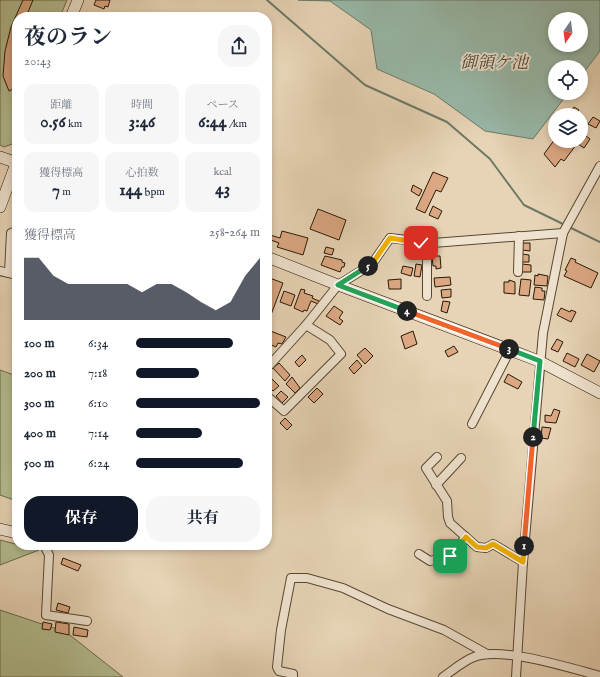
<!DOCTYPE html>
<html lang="ja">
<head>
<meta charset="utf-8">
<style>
  :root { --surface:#fff; --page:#f6f6f7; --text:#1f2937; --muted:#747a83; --accent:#111827 }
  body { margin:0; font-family:"IM FELL English","Noto Serif JP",serif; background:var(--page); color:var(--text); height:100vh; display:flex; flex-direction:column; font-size:15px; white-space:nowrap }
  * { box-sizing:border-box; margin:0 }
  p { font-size:13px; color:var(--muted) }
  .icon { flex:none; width:22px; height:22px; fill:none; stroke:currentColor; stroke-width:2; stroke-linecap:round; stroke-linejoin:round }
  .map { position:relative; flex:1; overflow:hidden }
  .drawer { position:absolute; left:12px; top:12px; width:260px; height:538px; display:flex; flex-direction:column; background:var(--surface); border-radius:16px; box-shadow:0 2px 6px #0003 }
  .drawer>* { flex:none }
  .needle { width:26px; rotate:194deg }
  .buttons { position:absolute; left:548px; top:12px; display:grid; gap:8px }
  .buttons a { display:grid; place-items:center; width:40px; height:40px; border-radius:50%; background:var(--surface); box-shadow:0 2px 6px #0003; font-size:20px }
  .pin { position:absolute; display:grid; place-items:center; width:34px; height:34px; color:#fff; margin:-17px; border-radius:8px; box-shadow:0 2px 6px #0006 }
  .km { position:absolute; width:20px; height:20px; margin:-10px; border-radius:50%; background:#222; color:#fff; font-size:11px; line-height:20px; text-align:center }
  .round { display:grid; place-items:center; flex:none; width:42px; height:42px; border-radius:16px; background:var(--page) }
  .headline { display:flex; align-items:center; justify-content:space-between; height:68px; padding:0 12px }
  h1 { font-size:22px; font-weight:700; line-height:30px }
  .stats { display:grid; grid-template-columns:repeat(3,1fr); gap:6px; height:68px; padding:4px 12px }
  .stats div { display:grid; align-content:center; border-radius:10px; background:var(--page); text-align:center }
  .stats b { font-size:17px; font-weight:700 }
  .stats small { font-size:11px; font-weight:400 }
  .stats p { font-size:11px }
  .chart { height:112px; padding:8px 12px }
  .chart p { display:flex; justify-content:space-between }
  .chart svg { width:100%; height:72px; margin-top:4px; fill:var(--accent); opacity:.7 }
  .action { display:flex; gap:8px; margin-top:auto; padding:8px 12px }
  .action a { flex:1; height:46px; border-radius:16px; background:var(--accent); color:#fff; font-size:16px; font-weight:700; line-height:46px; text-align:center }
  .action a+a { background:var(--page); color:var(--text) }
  ul { padding:0 12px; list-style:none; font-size:13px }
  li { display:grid; grid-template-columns:64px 48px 1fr; align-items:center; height:30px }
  li i { height:10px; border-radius:5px; background:var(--accent) }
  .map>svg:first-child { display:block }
</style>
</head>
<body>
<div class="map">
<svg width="600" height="677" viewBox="0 0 600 677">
  <rect width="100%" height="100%" fill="#e7d4b6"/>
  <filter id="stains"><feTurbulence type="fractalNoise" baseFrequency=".005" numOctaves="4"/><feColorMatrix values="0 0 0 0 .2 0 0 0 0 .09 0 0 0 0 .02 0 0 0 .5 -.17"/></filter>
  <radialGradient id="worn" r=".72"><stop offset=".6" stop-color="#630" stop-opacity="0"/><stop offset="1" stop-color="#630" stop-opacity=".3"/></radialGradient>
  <g fill="#b3bd90" stroke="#6e6b4a">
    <path d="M0 0H67L60 17H17V130L12 144 4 147 0 145Z"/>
    <path d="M0 370 17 376V501L0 495Z"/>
    <path d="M0 540 39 550 0 565Z"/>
    <path d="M0 610 66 632 123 677H0Z"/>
  </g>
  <path fill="#98b9a9" stroke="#6c7967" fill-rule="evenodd" d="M298 0H600V51L581 76V67H555V93H568L533 139 485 131 434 94 377 69 371 30 330 1ZM555 19H581V45H555Z"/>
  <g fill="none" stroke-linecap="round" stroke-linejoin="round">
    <g stroke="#6c7967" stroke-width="2">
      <path d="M267 0 365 85 447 122 490 159 524 205 565 225"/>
      <path d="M569 227 600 242"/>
    </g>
  </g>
  <g fill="#dba883" stroke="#291904">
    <path d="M23 0H33L26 17H17V41L14 56 17 87 9 91 3 76 5 51 11 27Z"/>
    <path d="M96 0H110L108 7 105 6 104 9 94 5Z"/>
    <path d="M574 107 579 110 576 115H569Z"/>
    <path d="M593 117 600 121 596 128 588 124Z"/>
    <path d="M581 132 590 139 584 148 574 141H581Z"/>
    <path d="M555 139V141H571L576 145 564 161 561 159 555 167 544 154Z"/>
    <path d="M433 172 448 178 441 192 436 190 425 213 416 209Z"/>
    <path d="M413 185 422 190 419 196 411 191Z"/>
    <path d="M433 206 442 211 438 219 429 215Z"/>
    <path d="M318 209 346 220 339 240 310 229Z"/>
    <path d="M282 231 308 238 303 255 277 247 279 243 268 239 270 235 280 238Z"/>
    <path d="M523 243H530V251L522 250Z"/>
    <path d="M326 247 334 249 332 255 324 253Z"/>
    <path d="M522 254 529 255V262H522Z"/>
    <path d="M325 256 342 260V262L345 263 344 267H342L340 272 321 265Z"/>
    <path d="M432 256H440L441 268 436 269V266H433Z"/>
    <path d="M571 258 576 260 575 262 598 273 591 288 564 276 567 271 565 270Z"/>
    <path d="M416 264 422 265 420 277 414 276Z"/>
    <path d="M522 264 531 265V272H522Z"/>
    <path d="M403 266 413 268 411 276 401 273Z"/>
    <path d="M538 274 548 276 547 286 534 285 535 275 538 276Z"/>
    <path d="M267 277 283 283 269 320 267 319V289L269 284H267Z"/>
    <path d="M450 277 451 285 435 287 434 278Z"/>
    <path d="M401 279V289H389L388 280Z"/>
    <path d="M521 279 531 280 529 296 519 295Z"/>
    <path d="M509 280 515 282V294L504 293V282H509Z"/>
    <path d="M535 287 542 288V291H545L544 300 533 299Z"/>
    <path d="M301 289 305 290 304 293 313 296 312 298 319 301 318 304 311 301 307 311 304 310 303 312 294 308Z"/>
    <path d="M451 289V297L442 298 441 290Z"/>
    <path d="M284 291 295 295 291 306 280 302Z"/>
    <path d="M443 301 450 302 447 313 441 311Z"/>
    <path d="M334 306 343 312 339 318 343 321 340 325 326 316Z"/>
    <path d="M561 308 570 312 571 310 576 312 571 322 557 315Z"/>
    <path d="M268 330 286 337 282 344 278 343 276 347 267 343Z"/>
    <path d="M413 331 417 344 405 349 401 336Z"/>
    <path d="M557 339 563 342 558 352 551 349Z"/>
    <path d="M454 346 458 352 448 357 445 351Z"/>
    <path d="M365 348 373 356 365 364 357 355Z"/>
    <path d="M567 353 579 359 575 367 563 361Z"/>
    <path d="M587 354 600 361 594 372 581 365Z"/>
    <path d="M302 355 306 360 299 367 295 362Z"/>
    <path d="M357 360 362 366 354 374 349 368Z"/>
    <path d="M279 363 290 375 285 381 273 368Z"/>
    <path d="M508 374 522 382 518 389 504 382Z"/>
    <path d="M292 377 300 388 295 393 286 384Z"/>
    <path d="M271 378 279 386 273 391 267 385Z"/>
    <path d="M317 388 323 394 314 403 308 397Z"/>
    <path d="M281 391 288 397 282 403 276 396Z"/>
    <path d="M554 409 560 411 556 423 545 422V415L551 416Z"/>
    <path d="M285 418 292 425 287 430 280 423Z"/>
    <path d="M542 427 551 428 548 439 541 438Z"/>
    <path d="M63 558 81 565 78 571 61 564Z"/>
    <path d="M58 603 70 607 68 613 56 610Z"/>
    <path d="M43 622 52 624 50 630 42 629Z"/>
    <path d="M56 622 69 624V635L55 632Z"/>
    <path d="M74 627 88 630 87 637 73 635Z"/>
  </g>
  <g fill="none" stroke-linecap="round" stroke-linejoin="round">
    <g stroke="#584830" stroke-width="10">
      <g id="street">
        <path d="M0 271 17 275"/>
        <path d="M518 272 519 236"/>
        <path d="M9 273 11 233 17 231"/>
        <path d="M427 296V243"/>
        <path d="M267 368 306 325 338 285 372 264 390 238 433 243 563 233"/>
        <path d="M267 396 284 411 341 354 330 340 306 325"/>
        <path d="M472 424 510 350"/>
        <path d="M437 457 426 468 447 501 448 517 450 523 477 547 486 548 493 544 523 562"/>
        <path d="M436 485 461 458"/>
        <path d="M44 545 49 555 46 615 87 621"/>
        <path d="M419 554 430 561 450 556 466 537"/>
        <path d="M293 677V674L279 671 277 667 281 630 291 578H307L343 588 388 609 444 630 487 654"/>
        <path d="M443 677C452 671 463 661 474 657 501 646 570 668 600 676"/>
        <path d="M516 677 523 562 543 333 563 233 600 166"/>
      </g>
    </g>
    <g stroke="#291904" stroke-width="12">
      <g id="secondary">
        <path d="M71 17 78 0"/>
        <path d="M0 157 17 163"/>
        <path d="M0 207 17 161"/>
        <path d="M267 257 338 285 539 361 600 393"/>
        <path d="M0 529 17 533"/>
      </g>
    </g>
    <use href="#street" stroke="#efe3d0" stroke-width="8"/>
    <use href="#secondary" stroke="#efe3d0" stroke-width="11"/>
  </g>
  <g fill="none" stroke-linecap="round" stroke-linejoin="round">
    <g stroke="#fff" stroke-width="8">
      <path id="split-1" d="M450 556 466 537 477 547 486 548 493 544 523 562 524 546"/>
    </g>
    <g stroke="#fff" stroke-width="8">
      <path id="split-2" d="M524 546 533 437"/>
    </g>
    <g stroke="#fff" stroke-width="8">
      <path id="split-3" d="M509 349 540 361 533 437"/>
    </g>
    <g stroke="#fff" stroke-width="8">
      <path id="split-4" d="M407 311 509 349"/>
    </g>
    <g stroke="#fff" stroke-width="8">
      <path id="split-5" d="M368 266 338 285 407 311"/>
    </g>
    <g stroke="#fff" stroke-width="8">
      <path id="split-6" d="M368 266 372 264 390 238 421 243"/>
    </g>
    <use href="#split-1" stroke="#f5b400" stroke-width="5"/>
    <use href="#split-2" stroke="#f0652b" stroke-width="5"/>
    <use href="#split-3" stroke="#22a559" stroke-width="5"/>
    <use href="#split-4" stroke="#f0652b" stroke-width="5"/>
    <use href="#split-5" stroke="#22a559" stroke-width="5"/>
    <use href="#split-6" stroke="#f5b400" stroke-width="5"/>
  </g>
  <g text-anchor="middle" stroke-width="3.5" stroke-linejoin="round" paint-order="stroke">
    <g font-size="17" font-style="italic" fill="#4a4936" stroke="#efe3d0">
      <text x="494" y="68">御領ケ池</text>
    </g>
  </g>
  <rect width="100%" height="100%" filter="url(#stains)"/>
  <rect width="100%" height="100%" fill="url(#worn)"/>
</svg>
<div class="buttons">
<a><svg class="needle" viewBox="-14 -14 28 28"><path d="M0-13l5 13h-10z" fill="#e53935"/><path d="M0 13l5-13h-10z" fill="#747a83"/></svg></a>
<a><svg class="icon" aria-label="locate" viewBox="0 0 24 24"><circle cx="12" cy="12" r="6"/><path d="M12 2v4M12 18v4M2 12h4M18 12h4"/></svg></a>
<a><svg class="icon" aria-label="layers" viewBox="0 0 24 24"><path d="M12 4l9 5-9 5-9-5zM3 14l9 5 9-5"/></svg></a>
</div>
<div class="pin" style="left:450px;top:556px;background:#1e9e55"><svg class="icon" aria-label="arrive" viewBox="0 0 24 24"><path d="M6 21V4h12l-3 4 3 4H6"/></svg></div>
<div class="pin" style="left:421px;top:243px;background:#d93025"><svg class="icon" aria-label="check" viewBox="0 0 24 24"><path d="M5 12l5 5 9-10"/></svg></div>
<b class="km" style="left:524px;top:546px">1</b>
<b class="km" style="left:533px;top:437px">2</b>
<b class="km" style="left:509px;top:349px">3</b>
<b class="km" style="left:407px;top:311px">4</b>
<b class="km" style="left:368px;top:266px">5</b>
<section class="drawer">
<div class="headline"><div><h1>夜のラン</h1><p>20:43</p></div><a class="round"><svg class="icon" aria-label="share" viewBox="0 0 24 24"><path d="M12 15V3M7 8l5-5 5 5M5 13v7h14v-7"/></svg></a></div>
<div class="stats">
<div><p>距離</p><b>0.56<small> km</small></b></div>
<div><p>時間</p><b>3:46</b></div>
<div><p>ペース</p><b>6:44<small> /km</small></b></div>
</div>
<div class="stats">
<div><p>獲得標高</p><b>7<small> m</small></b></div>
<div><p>心拍数</p><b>144<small> bpm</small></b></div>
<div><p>kcal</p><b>43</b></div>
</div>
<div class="chart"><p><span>獲得標高</span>258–264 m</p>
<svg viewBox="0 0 160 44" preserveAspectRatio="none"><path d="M0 44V6L10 6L20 17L30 22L40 22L50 22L60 22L70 22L80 27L90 22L100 22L110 27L120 33L130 38L140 33L150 17L160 6V44z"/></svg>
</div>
<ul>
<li><b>100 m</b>6:34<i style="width:78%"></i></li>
<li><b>200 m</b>7:18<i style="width:51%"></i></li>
<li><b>300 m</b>6:10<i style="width:100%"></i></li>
<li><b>400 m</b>7:14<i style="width:53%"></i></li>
<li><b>500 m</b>6:24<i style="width:86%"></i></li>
</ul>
<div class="action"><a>保存</a><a>共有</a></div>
</section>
</div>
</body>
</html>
